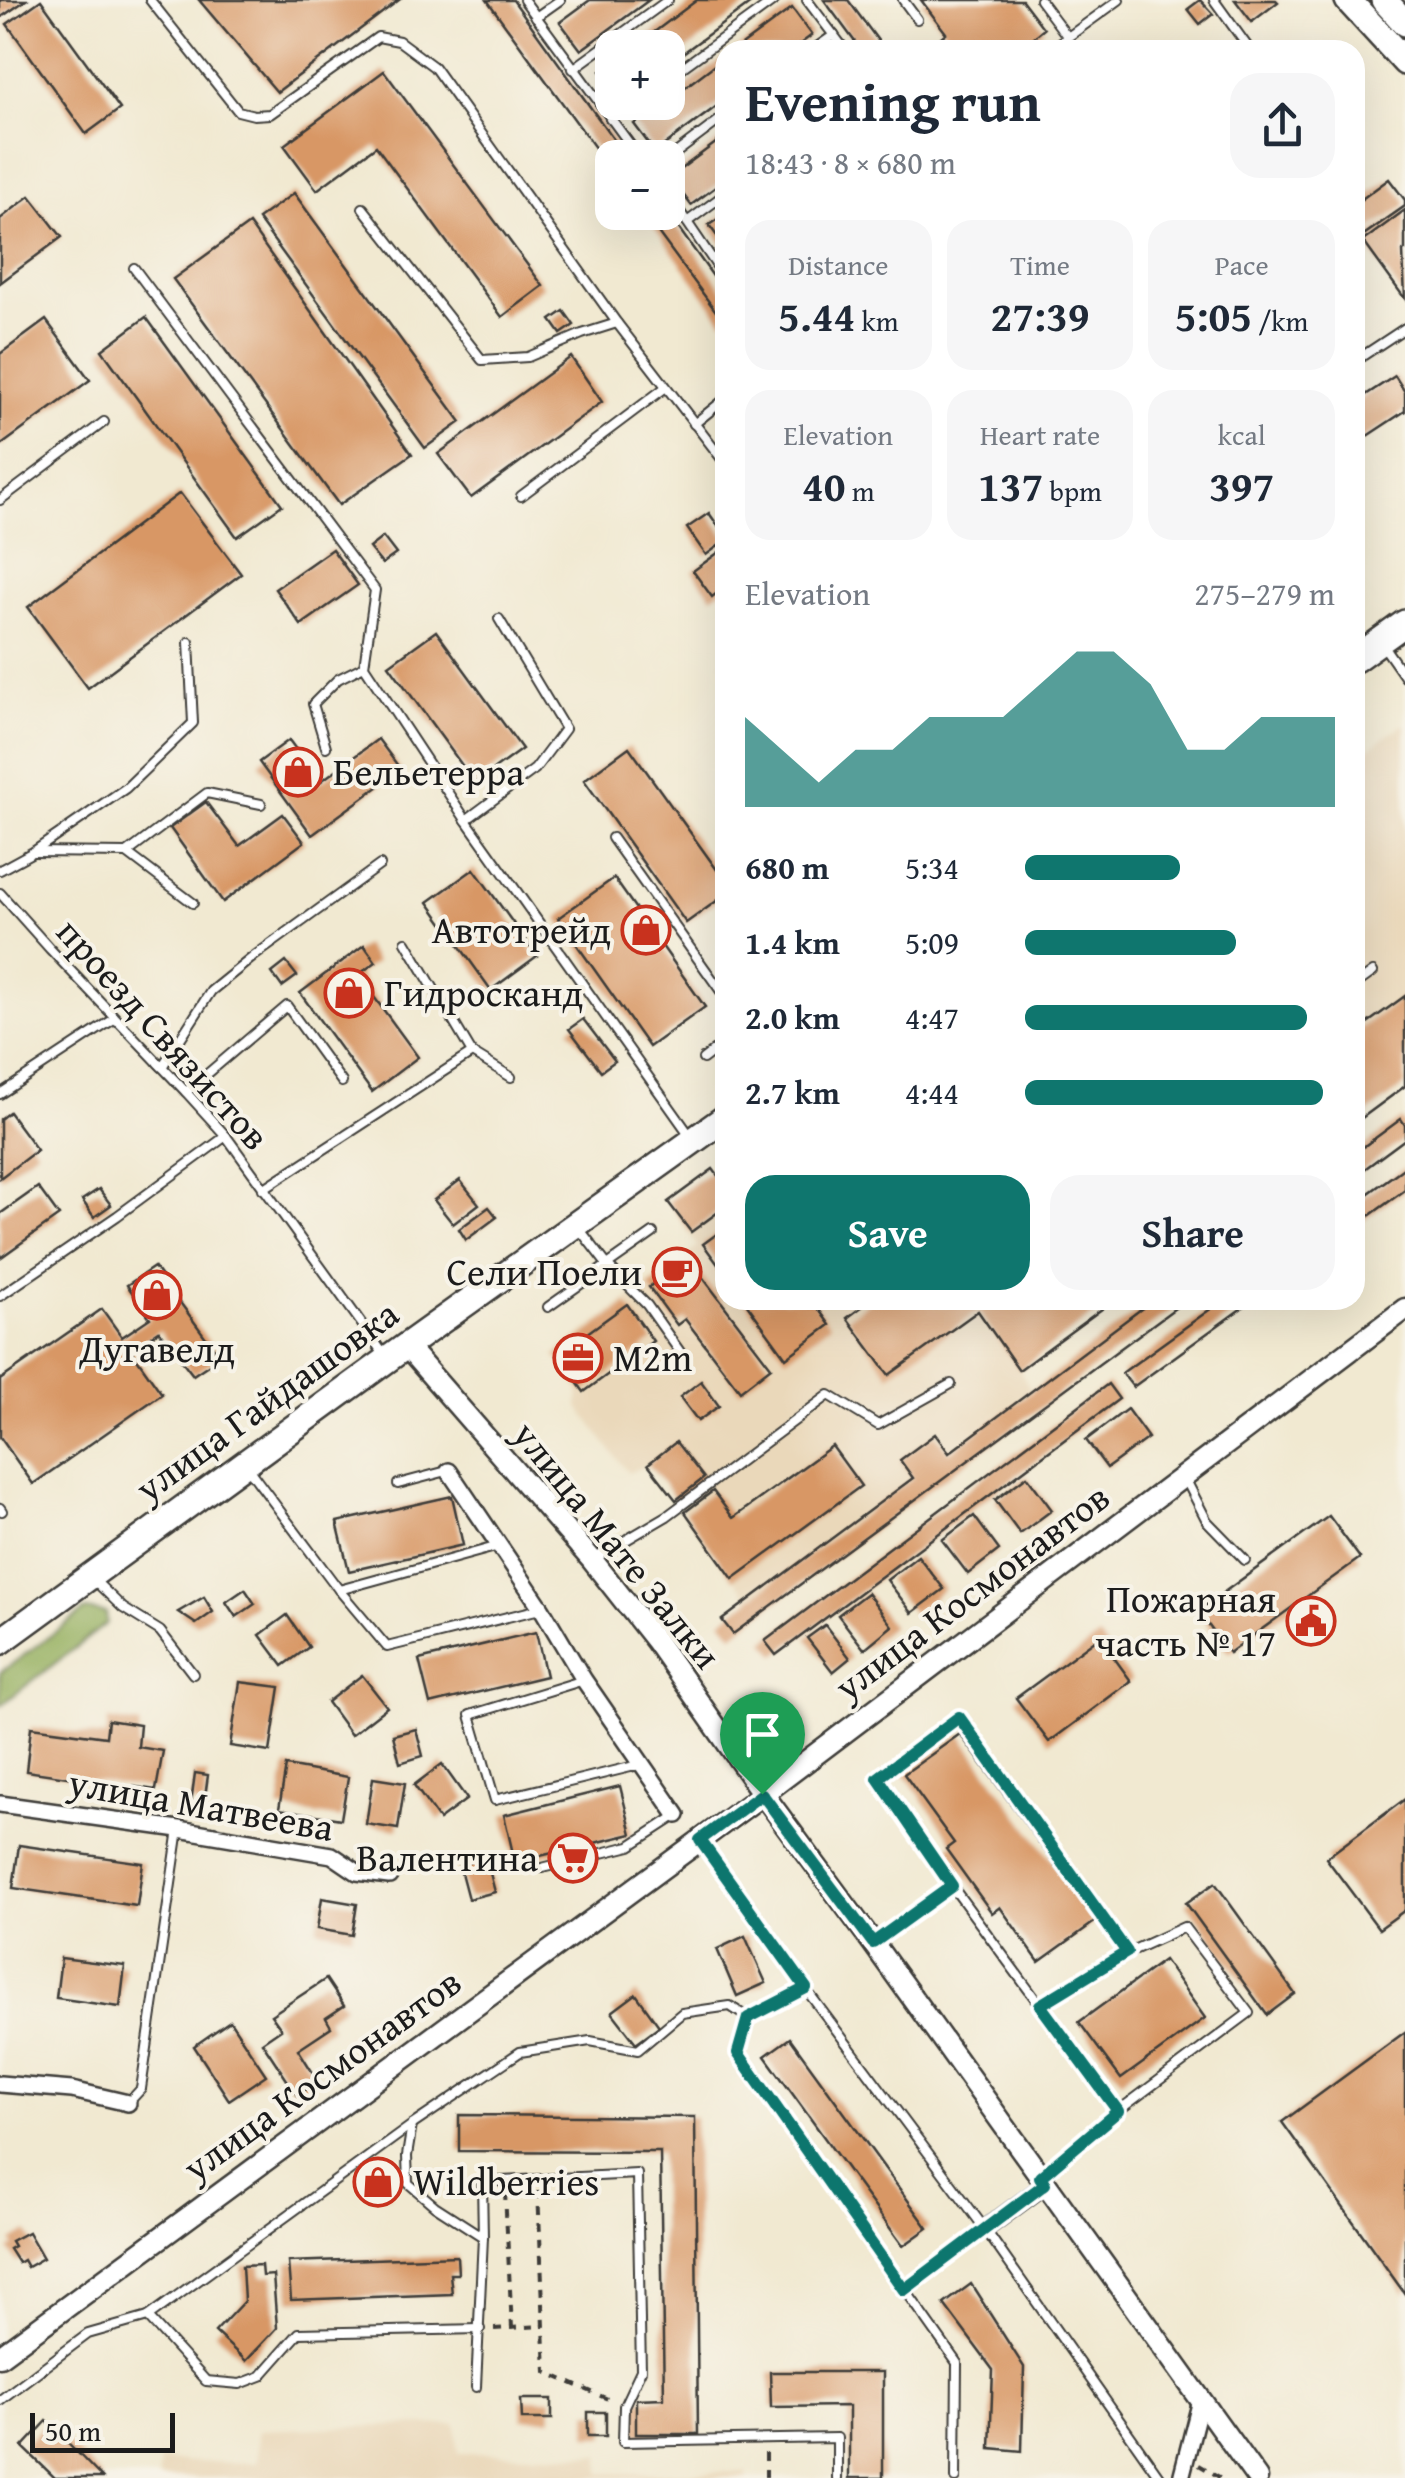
<!DOCTYPE html>
<html lang="en">
<head>
<meta charset="utf-8">
<style>
  :root { --surface:#fff; --page:#f6f6f7; --text:#1f2937; --muted:#747a83; --accent:#0f766e }
  body { margin:0; font-family:"Gentium Book Plus",serif; background:var(--page); color:var(--text); height:100vh; display:flex; flex-direction:column; font-size:38px; white-space:nowrap }
  * { box-sizing:border-box; margin:0 }
  p { font-size:32px; color:var(--muted) }
  .icon { flex:none; width:55px; height:55px; fill:none; stroke:currentColor; stroke-width:2; stroke-linecap:round; stroke-linejoin:round }
  .map { position:relative; flex:1; overflow:hidden }
  .drawer { position:absolute; left:715px; top:40px; width:650px; height:1270px; display:flex; flex-direction:column; background:var(--surface); border-radius:30px; box-shadow:0 10px 40px #0002 }
  .drawer>* { flex:none }
  .tools { position:absolute; left:595px; top:30px; display:grid; gap:20px }
  .tools a { display:grid; place-items:center; width:90px; height:90px; border-radius:20px; background:var(--surface); box-shadow:0 10px 40px #0002; font-size:50px }
  .scale { position:absolute; left:30px; bottom:25px; width:145px; box-sizing:border-box; padding-left:10px; border:5px solid #1c1c1c; border-top:0; font-size:28px; line-height:35px; white-space:nowrap; color:#1c1c1c; -webkit-text-stroke:8px #f7f3e8; paint-order:stroke }
  .pin { position:absolute; display:grid; place-items:center; width:85px; height:85px; color:#fff; margin:-102px -42px; border-radius:50% 50% 50% 0; rotate:-45deg; box-shadow:0 0 10px #0007 }
  .pin .icon { rotate:45deg }
  .round { display:grid; place-items:center; flex:none; width:105px; height:105px; border-radius:30px; background:var(--page) }
  .overview { display:flex; align-items:center; justify-content:space-between; height:170px; padding:0 30px }
  h1 { font-size:55px; font-weight:700; line-height:75px }
  .metrics { display:grid; grid-template-columns:repeat(3,1fr); gap:15px; height:170px; padding:10px 30px }
  .metrics div { display:grid; align-content:center; border-radius:25px; background:var(--page); text-align:center }
  .metrics b { font-size:42px; font-weight:700 }
  .metrics small { font-size:28px; font-weight:400 }
  .metrics p { font-size:28px }
  .chart { height:280px; padding:20px 30px }
  .chart p { display:flex; justify-content:space-between }
  .chart svg { width:100%; height:180px; margin-top:10px; fill:var(--accent); opacity:.7 }
  .primary-button { display:flex; gap:20px; margin-top:auto; padding:20px 30px }
  .primary-button a { flex:1; height:115px; border-radius:30px; background:var(--accent); color:#fff; font-size:40px; font-weight:700; line-height:115px; text-align:center }
  .primary-button a+a { background:var(--page); color:var(--text) }
  ul { padding:0 30px; list-style:none; font-size:32px }
  li { display:grid; grid-template-columns:160px 120px 1fr; align-items:center; height:75px }
  li i { height:25px; border-radius:12px; background:var(--accent) }
  .map>svg:first-child { display:block }
</style>
</head>
<body>
<div class="map">
<svg width="1405" height="2478" viewBox="0 0 1405 2478">
  <rect width="100%" height="100%" fill="#f7f3e8"/>
  <filter id="ink" filterUnits="userSpaceOnUse"><feTurbulence type="fractalNoise" baseFrequency=".01" numOctaves="2"/><feDisplacementMap in="SourceGraphic" scale="20" xChannelSelector="R" yChannelSelector="G"/><feConvolveMatrix kernelMatrix="1 2 1 2 8 2 1 2 1" color-interpolation-filters="sRGB"/></filter>
  <filter id="wash" filterUnits="userSpaceOnUse"><feTurbulence type="fractalNoise" baseFrequency=".0048" numOctaves="4" result="noise"/><feDisplacementMap in="SourceGraphic" scale="40" xChannelSelector="R" yChannelSelector="G"/><feGaussianBlur stdDeviation="2.25" result="paint"/><feColorMatrix in="noise" values="0 0 0 0 0 0 0 0 0 0 0 0 0 0 0 0 0 1.4 0 .05"/><feComposite in="paint" operator="in"/></filter>
  <g filter="url(#wash)">
    <rect width="100%" height="100%" fill="#f1e9d1"/>
    <g fill="#ead8ba">
      <path d="M1405 723V1086L1355 1123V758Z"/>
      <path d="M713 1169 725 1182V1300H1114L1020 1370 1030 1390 750 1599 649 1464 628 1473 578 1406 579 1390 554 1355 698 1247 668 1202Z"/>
      <path d="M456 2424 458 2453 600 2455 601 2474 747 2472V2478H159V2461L257 2463 258 2430Z"/>
    </g>
    <path fill="#96b061" stroke="#59663e" stroke-width="2.5" d="M85 1610 106 1613 107 1623 0 1706V1673Z"/>
    <g id="blocks">
      <g fill="#d89765">
        <path d="M0 0H26L0 18Z"/>
        <path d="M41 0 120 109 86 134 7 24Z"/>
        <path d="M199 0H399L277 92Z"/>
        <path d="M487 0H513L627 158H612V171Z"/>
        <path d="M590 0H649L581 50 560 22Z"/>
        <path d="M697 0H755L668 64V48H633Z"/>
        <path d="M824 0H848L885 50H861Z"/>
        <path d="M921 0H1022L1044 29 1018 50H925L946 33Z"/>
        <path d="M1200 0 1213 14 1200 24 1188 9Z"/>
        <path d="M1235 0H1276L1278 2 1252 22Z"/>
        <path d="M792 8 812 35 792 50H735Z"/>
        <path d="M725 57V100L655 152 634 124 664 102H668V100Z"/>
        <path d="M612 63V87L601 71Z"/>
        <path d="M384 71 543 286 502 317 376 146 317 190 284 145Z"/>
        <path d="M725 136V180L691 205 670 177Z"/>
        <path d="M1389 179 1405 200V206L1355 241V204Z"/>
        <path d="M294 193 461 422 425 448 258 219Z"/>
        <path d="M30 196 62 237 0 283V219Z"/>
        <path d="M1405 210V250L1403 251 1405 299 1363 241Z"/>
        <path d="M643 212H667L725 293V320L723 321Z"/>
        <path d="M725 214V247L709 225Z"/>
        <path d="M249 224 412 454 339 505 173 279Z"/>
        <path d="M564 311 574 325 561 334 551 320Z"/>
        <path d="M146 317 282 505 237 537 102 350Z"/>
        <path d="M46 320 90 380 0 446V354Z"/>
        <path d="M571 357 602 402 471 498 438 454Z"/>
        <path d="M1395 376 1405 392V411L1355 444V402Z"/>
        <path d="M180 493 241 574 88 688 28 607Z"/>
        <path d="M709 513 725 536V541L706 555 687 528Z"/>
        <path d="M383 537 396 554 382 564 369 548Z"/>
        <path d="M332 549 358 585 301 625 275 589Z"/>
        <path d="M722 550 725 553V587L712 597 693 571Z"/>
        <path d="M436 631 522 749 475 783 389 665Z"/>
        <path d="M378 739 401 770 312 835 259 762 289 740 320 782Z"/>
        <path d="M629 747 725 881V895L686 923 584 780Z"/>
        <path d="M206 802 239 846 283 814 304 842 223 902 170 828Z"/>
        <path d="M474 869 537 956 491 990 428 902Z"/>
        <path d="M614 878 705 1007 649 1047 558 918Z"/>
        <path d="M364 945 376 962 358 975 418 1057 372 1092 300 993Z"/>
        <path d="M286 962 297 976 282 987 272 973Z"/>
        <path d="M1405 996V1086L1355 1123V1032Z"/>
        <path d="M583 1019 615 1061 601 1071 569 1029Z"/>
        <path d="M9 1112 37 1150 0 1178V1119Z"/>
        <path d="M1401 1119 1405 1125V1139L1355 1176V1153Z"/>
        <path d="M1405 1167V1190L1355 1226V1203Z"/>
        <path d="M713 1169 725 1185V1207L691 1232 668 1202Z"/>
        <path d="M460 1180 479 1204 453 1224 434 1200Z"/>
        <path d="M38 1187 59 1216 0 1258V1214Z"/>
        <path d="M99 1189 111 1205 94 1217 82 1200Z"/>
        <path d="M489 1207 497 1217 466 1240 459 1229Z"/>
        <path d="M725 1228V1274L703 1244Z"/>
        <path d="M688 1258 771 1367 740 1391 685 1319 677 1325 649 1287Z"/>
        <path d="M154 1267 220 1357 193 1375 159 1331 131 1350 162 1394 33 1484 0 1437V1380L102 1309 122 1337 150 1318 127 1285Z"/>
        <path d="M744 1300H812L830 1325 786 1358Z"/>
        <path d="M871 1300H1114L1019 1370 978 1311 889 1375 847 1318Z"/>
        <path d="M1153 1300H1186L733 1634 722 1620 913 1478 900 1460 935 1434 949 1453Z"/>
        <path d="M1223 1300H1253L1133 1387 1122 1373Z"/>
        <path d="M627 1304 653 1341 584 1392 557 1355Z"/>
        <path d="M701 1381 719 1406 698 1421 680 1397Z"/>
        <path d="M1108 1384 1119 1399 776 1655 765 1641Z"/>
        <path d="M1127 1409 1148 1438 1107 1468 1086 1440Z"/>
        <path d="M676 1442 704 1478 676 1500 648 1464Z"/>
        <path d="M832 1446 861 1486 733 1579 685 1512 713 1491 733 1518Z"/>
        <path d="M1027 1476 1052 1510 1020 1534 995 1500Z"/>
        <path d="M452 1496 463 1545 349 1571 337 1522Z"/>
        <path d="M974 1516 999 1550 968 1574 942 1540Z"/>
        <path d="M1329 1516 1360 1558 1229 1653 1198 1611Z"/>
        <path d="M918 1556 944 1589 912 1613 887 1580Z"/>
        <path d="M245 1589 255 1604 236 1617 226 1602Z"/>
        <path d="M867 1593 892 1626 864 1649 838 1615Z"/>
        <path d="M204 1597 213 1612 196 1624 178 1612Z"/>
        <path d="M287 1615 309 1647 283 1666 260 1635Z"/>
        <path d="M825 1625 850 1658 833 1672 807 1638Z"/>
        <path d="M536 1632 546 1676 430 1704 419 1660Z"/>
        <path d="M1099 1637 1131 1681 1049 1742 1016 1698Z"/>
        <path d="M362 1675 387 1707 351 1735 327 1702Z"/>
        <path d="M240 1682 280 1687 270 1752 230 1746Z"/>
        <path d="M108 1720 140 1725 138 1747 163 1751 156 1790 26 1771 31 1727 106 1737Z"/>
        <path d="M416 1729 423 1756 400 1763 393 1735Z"/>
        <path d="M960 1734 1096 1921 1039 1962 1000 1907 992 1913 946 1849 954 1843 904 1774Z"/>
        <path d="M442 1764 467 1799 439 1820 414 1785Z"/>
        <path d="M286 1766 348 1777 341 1819 279 1809Z"/>
        <path d="M195 1773 208 1775 204 1805 191 1803Z"/>
        <path d="M373 1778 405 1783 398 1829 366 1824Z"/>
        <path d="M620 1786 632 1834 515 1862 504 1815Z"/>
        <path d="M1405 1799V1910L1379 1929 1326 1858Z"/>
        <path d="M19 1845 143 1863 137 1906 13 1888Z"/>
        <path d="M486 1858 495 1892 468 1899 459 1865Z"/>
        <path d="M1215 1883 1295 1994 1267 2015 1186 1903Z"/>
        <path d="M322 1898 357 1904 352 1935 317 1929Z"/>
        <path d="M745 1936 766 1983 737 1996 717 1949Z"/>
        <path d="M61 1958 125 1966 120 2007 56 1998Z"/>
        <path d="M1164 1960 1205 2018 1121 2079 1079 2022Z"/>
        <path d="M326 1979 344 2006 326 2018 331 2027 298 2049 318 2081 297 2095 262 2042 281 2029 271 2015Z"/>
        <path d="M636 1994 659 2026 636 2043 612 2012Z"/>
        <path d="M230 2021 266 2075 229 2100 194 2046Z"/>
        <path d="M1405 2032V2294L1282 2122Z"/>
        <path d="M790 2038 928 2228 903 2246 765 2056Z"/>
        <path d="M459 2115 695 2117 698 2434H636V2399L664 2398 660 2152 459 2151Z"/>
        <path d="M389 2168 390 2195 367 2196 366 2169Z"/>
        <path d="M28 2232 43 2258 27 2267 23 2260 18 2263 9 2249 14 2246 11 2241Z"/>
        <path d="M457 2256 458 2274H450L452 2294 291 2300 288 2262Z"/>
        <path d="M261 2265 262 2276 273 2275 277 2328 246 2361 215 2332 244 2301 242 2266Z"/>
        <path d="M971 2284 1024 2367 1022 2451 990 2448 993 2370 944 2304Z"/>
        <path d="M770 2372H883V2478H849V2406L771 2407Z"/>
        <path d="M521 2399H552V2419H522Z"/>
        <rect x="588" y="2412" width="18" height="24"/>
        <path d="M47 2421 102 2478H55L23 2447Z"/>
      </g>
    </g>
  </g>
  <g filter="url(#ink)">
    <use href="#blocks" fill-opacity="0" stroke="#3c3b37" stroke-width="2.5"/>
    <g fill="none" stroke-linecap="round" stroke-linejoin="round">
      <g stroke="#3c3b37" stroke-width="12">
        <g id="service">
          <path d="M150 0 238 111 254 115 270 114 378 37 399 41 434 67 617 323 725 463"/>
          <path d="M524 0 640 158"/>
          <path d="M807 0 845 50"/>
          <path d="M903 0 917 19"/>
          <path d="M1040 0 1067 36"/>
          <path d="M1214 0 1250 50"/>
          <path d="M536 17 560 0"/>
          <path d="M813 50 834 35"/>
          <path d="M1050 50 1119 0"/>
          <path d="M573 69 668 0"/>
          <path d="M668 78 775 0"/>
          <path d="M610 119 633 102"/>
          <path d="M668 159 725 116"/>
          <path d="M668 194 723 275 725 274"/>
          <path d="M363 208 482 360 528 357 582 334 617 323"/>
          <path d="M687 222 725 194"/>
          <path d="M134 268 375 590 364 666 466 820 691 1137"/>
          <path d="M1355 361 1405 328"/>
          <path d="M694 424 725 399"/>
          <path d="M521 496 666 387"/>
          <path d="M0 500 104 422"/>
          <path d="M1382 644 1405 677"/>
          <path d="M326 747 313 704 338 679 364 666"/>
          <path d="M466 820 535 769 565 729 499 619"/>
          <path d="M612 838 725 997"/>
          <path d="M34 852 127 853 193 903"/>
          <path d="M127 853 207 793 261 804"/>
          <path d="M0 870 33 852 126 788 193 723 189 642"/>
          <path d="M0 893 50 949 186 1092 226 1136 385 1356"/>
          <path d="M406 942 472 1053"/>
          <path d="M1355 985 1373 972"/>
          <path d="M703 1059 725 1042"/>
          <path d="M158 1063 162 1067 211 991 253 957 380 865"/>
          <path d="M186 1092 287 1006 342 1082"/>
          <path d="M0 1094 114 1019 117 1021"/>
          <path d="M263 1189 472 1053 511 1077"/>
          <path d="M578 1227 608 1266 647 1305 685 1359"/>
          <path d="M0 1296 117 1216 226 1136"/>
          <path d="M548 1307 653 1233"/>
          <path d="M247 1467 339 1590 387 1647 540 1609"/>
          <path d="M1186 1480 1207 1521 1245 1560"/>
          <path d="M398 1484 447 1471"/>
          <path d="M0 1508 2 1511"/>
          <path d="M592 1560 667 1516 829 1395 878 1425 951 1384"/>
          <path d="M93 1579 123 1608 160 1631 193 1674"/>
          <path d="M339 1590 499 1546"/>
          <path d="M584 1680 470 1715 495 1800 643 1764"/>
          <path d="M700 1840 805 1988 985 2229 1160 2478"/>
          <path d="M542 1868 630 1846 676 1816"/>
          <path d="M952 1886 878 1778 959 1717 1127 1953"/>
          <path d="M877 1941 952 1886 1118 2111"/>
          <path d="M805 1988 748 2018 738 2053 957 2363 956 2478"/>
          <path d="M1040 2005 1127 1953 1184 1927 1249 2013 1118 2111 1043 2174"/>
          <path d="M129 2102 141 2089 179 1829"/>
          <path d="M412 2125 407 2156 408 2183 435 2206 483 2237 476 2387"/>
          <path d="M483 2237 482 2182 637 2174 641 2370 624 2406 623 2442 837 2438V2478"/>
          <path d="M905 2289 985 2229"/>
          <path d="M148 2317 206 2381 240 2384 261 2376 299 2333 480 2329"/>
          <path d="M0 2400 88 2334 148 2317 412 2125 520 2052 590 2041 638 2050 682 2013 730 2006 748 2018"/>
        </g>
      </g>
      <g stroke="#3c3b37" stroke-width="20">
        <g id="minor">
          <path d="M449 1471 542 1609 584 1680 677 1815"/>
          <path d="M0 1804 179 1829 332 1855 357 1872 389 1876"/>
          <path d="M0 2084 72 2090 128 2103"/>
          <path d="M985 2229 1045 2185"/>
          <path d="M1181 2478 1201 2400"/>
        </g>
      </g>
      <g stroke="#3c3b37" stroke-width="25">
        <g id="tertiary">
          <path d="M406 1346 592 1560 656 1641 763 1794 873 1943 1257 2478"/>
          <path d="M0 2356 763 1794 1405 1309"/>
        </g>
      </g>
      <g stroke="#3c3b37" stroke-width="30">
        <g id="primary">
          <path d="M1348 0 1405 62"/>
          <path d="M1384 0 1405 23"/>
          <path d="M1355 659 1405 623"/>
          <path d="M0 1642 406 1346 725 1118"/>
        </g>
      </g>
      <g stroke="#3c3b37" stroke-width="4" stroke-dasharray="8 8" stroke-linecap="butt">
        <path d="M538 2191 546 2372 610 2400"/>
        <path d="M505 2193 512 2328"/>
        <path d="M494 2329 544 2326"/>
        <path d="M766 2453V2478"/>
        <path d="M1199 2465 1221 2478"/>
      </g>
      <use href="#service" stroke="#fff" stroke-width="8"/>
      <use href="#minor" stroke="#fff" stroke-width="15"/>
      <use href="#tertiary" stroke="#fff" stroke-width="20"/>
      <use href="#primary" stroke="#fff" stroke-width="25"/>
    </g>
  </g>
  <g fill="none" stroke-linecap="round" stroke-linejoin="round" filter="url(#ink)">
    <g stroke="#fff" stroke-width="20">
      <path id="route" d="M959 1717 1127 1952 1040 2005 1118 2111 1040 2177 1045 2184 904 2290 738 2053 748 2018 806 1988 700 1840 762 1794 873 1943 952 1886 878 1778Z"/>
    </g>
    <use href="#route" stroke="#0f766e" stroke-width="12"/>
  </g>
  <defs>
    <g id="shop-ring" transform="scale(2.5)"><circle r="9.5" fill="#f7f3e8" stroke="#c8321e" stroke-width="1.5"/><path d="M-5-2.5h2.3a2.7 3.5 0 0 1 5.4 0H5L5.5 6h-11ZM-1.5-2.5h3a1.5 2.3 0 0 0-3 0Z" fill="#c8321e"/></g>
    <g id="cafe-ring" transform="scale(2.5)"><circle r="9.5" fill="#f7f3e8" stroke="#c8321e" stroke-width="1.5"/><path d="M-5.5-4.5H6V0H3Q3 3.5 0 3.5H-2.5Q-5.5 3.5-5.5 0ZM3-3.2v2h1.7v-2ZM-6 4.5H4V6H-6Z" fill="#c8321e"/></g>
    <g id="office-ring" transform="scale(2.5)"><circle r="9.5" fill="#f7f3e8" stroke="#c8321e" stroke-width="1.5"/><path d="M-6-3h4V-5.5h4V-3h4V5H-6ZM-1-4.5V-3h2v-1.5ZM-6 0V1H6V0Z" fill="#c8321e"/></g>
    <g id="civic-ring" transform="scale(2.5)"><circle r="9.5" fill="#f7f3e8" stroke="#c8321e" stroke-width="1.5"/><path d="M-.6-6.5H3V-4.5H.6V-3L4-1V1h2V6H-6V1h2V-1L-.6-3ZM-1.2 2.5V6h2.4V2.5Z" fill="#c8321e"/></g>
    <g id="supermarket-ring" transform="scale(2.5)"><circle r="9.5" fill="#f7f3e8" stroke="#c8321e" stroke-width="1.5"/><path d="M-6-5.5h2.5l.6 2H6L4.5 2H-2.5L-4.4-4H-6ZM-1.5 3.2a1.3 1.3 0 1 0 .1 0ZM3 3.2a1.3 1.3 0 1 0 .1 0Z" fill="#c8321e"/></g>
  </defs>
  <g fill-rule="evenodd">
    <use href="#shop-ring" x="298" y="772"/>
    <use href="#shop-ring" x="646" y="930"/>
    <use href="#shop-ring" x="349" y="993"/>
    <use href="#cafe-ring" x="677" y="1272"/>
    <use href="#shop-ring" x="157" y="1295"/>
    <use href="#office-ring" x="578" y="1358"/>
    <use href="#civic-ring" x="1311" y="1621"/>
    <use href="#supermarket-ring" x="573" y="1858"/>
    <use href="#shop-ring" x="378" y="2182"/>
  </g>
  <g text-anchor="middle" stroke-width="8" stroke-linejoin="round" paint-order="stroke">
    <g font-size="38" fill="#1c1c1c" stroke="#f7f3e8" text-anchor="start">
      <text x="333" y="785">Бельетерра</text>
      <text x="611" y="943" text-anchor="end">Автотрейд</text>
      <text x="384" y="1006">Гидросканд</text>
      <text x="642" y="1285" text-anchor="end">Сели Поели</text>
      <text x="157" y="1362" text-anchor="middle">Дугавелд</text>
      <text x="613" y="1371">М2m</text>
      <text x="1276" y="1612" text-anchor="end">Пожарная<tspan x="1276" dy="44">часть № 17</tspan></text>
      <text x="538" y="1871" text-anchor="end">Валентина</text>
      <text x="413" y="2195">Wildberries</text>
    </g>
    <g font-size="38" fill="#1c1c1c" stroke="#f7f3e8">
      <text transform="translate(163 1034) rotate(48)" y="13">проезд Связистов</text>
      <text transform="translate(267 1401) rotate(-36)" y="13">улица Гайдашовка</text>
      <text transform="translate(617 1545) rotate(51)" y="13">улица Мате Залки</text>
      <text transform="translate(972 1592) rotate(-37)" y="13">улица Космонавтов</text>
      <text transform="translate(201 1805) rotate(10)" y="13">улица Матвеева</text>
      <text transform="translate(322 2075) rotate(-36)" y="13">улица Космонавтов</text>
    </g>
  </g>
</svg>
<div class="tools">
<a>+</a>
<a>−</a>
</div>
<div class="scale">50 m</div>
<div class="pin" style="left:762px;top:1794px;background:#1e9e55"><svg class="icon" aria-label="arrive" viewBox="0 0 24 24"><path d="M6 21V4h12l-3 4 3 4H6"/></svg></div>
<section class="drawer">
<div class="overview"><div><h1>Evening run</h1><p>18:43 · 8 × 680 m</p></div><a class="round"><svg class="icon" aria-label="share" viewBox="0 0 24 24"><path d="M12 15V3M7 8l5-5 5 5M5 13v7h14v-7"/></svg></a></div>
<div class="metrics">
<div><p>Distance</p><b>5.44<small> km</small></b></div>
<div><p>Time</p><b>27:39</b></div>
<div><p>Pace</p><b>5:05<small> /km</small></b></div>
</div>
<div class="metrics">
<div><p>Elevation</p><b>40<small> m</small></b></div>
<div><p>Heart rate</p><b>137<small> bpm</small></b></div>
<div><p>kcal</p><b>397</b></div>
</div>
<div class="chart"><p><span>Elevation</span>275–279 m</p>
<svg viewBox="0 0 160 44" preserveAspectRatio="none"><path d="M0 44V22L10 30L20 38L30 30L40 30L50 22L60 22L70 22L80 14L90 6L100 6L110 14L120 30L130 30L140 22L150 22L160 22V44z"/></svg>
</div>
<ul>
<li><b>680 m</b>5:34<i style="width:50%"></i></li>
<li><b>1.4 km</b>5:09<i style="width:68%"></i></li>
<li><b>2.0 km</b>4:47<i style="width:91%"></i></li>
<li><b>2.7 km</b>4:44<i style="width:96%"></i></li>
</ul>
<div class="primary-button"><a>Save</a><a>Share</a></div>
</section>
</div>
</body>
</html>
